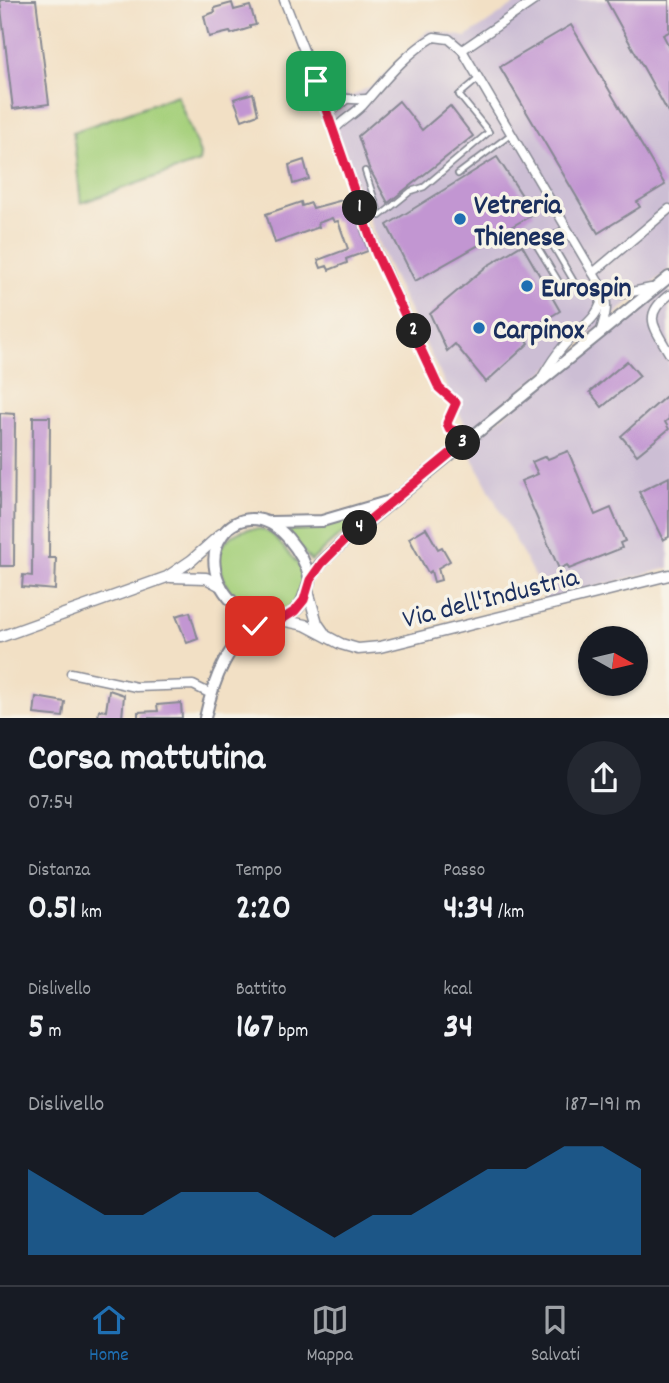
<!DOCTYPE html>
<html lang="it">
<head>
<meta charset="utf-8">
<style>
  :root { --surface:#171b24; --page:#242831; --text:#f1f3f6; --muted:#9ea1a6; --line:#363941; --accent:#1f6fb2 }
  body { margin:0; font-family:Dekko,sans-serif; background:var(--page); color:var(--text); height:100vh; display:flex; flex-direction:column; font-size:26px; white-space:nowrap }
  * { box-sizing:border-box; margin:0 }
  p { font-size:23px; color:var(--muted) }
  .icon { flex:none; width:38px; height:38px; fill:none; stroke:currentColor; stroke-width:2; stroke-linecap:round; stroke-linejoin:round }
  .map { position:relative; height:718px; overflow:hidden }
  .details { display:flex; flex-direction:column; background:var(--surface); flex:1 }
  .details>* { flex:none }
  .needle { width:46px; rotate:98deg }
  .fabs { position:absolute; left:578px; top:626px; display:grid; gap:14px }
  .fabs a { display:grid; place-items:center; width:70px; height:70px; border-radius:50%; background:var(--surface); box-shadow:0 2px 5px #0004; font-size:35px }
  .pin { position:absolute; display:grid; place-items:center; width:60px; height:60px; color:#fff; margin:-30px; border-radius:14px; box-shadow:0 4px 10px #0006 }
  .km { position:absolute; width:35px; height:35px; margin:-18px; border-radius:50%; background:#222; color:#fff; font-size:19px; line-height:35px; text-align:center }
  .round { display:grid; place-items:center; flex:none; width:74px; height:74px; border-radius:37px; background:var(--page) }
  .overview { display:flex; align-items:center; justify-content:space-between; height:119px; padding:0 28px }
  h1 { font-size:38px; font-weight:700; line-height:52px }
  .figures { display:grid; grid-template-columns:repeat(3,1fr); gap:10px; height:119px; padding:7px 28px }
  .figures div { display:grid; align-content:center }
  .figures b { font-size:35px; font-weight:700 }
  .figures small { font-size:19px; font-weight:400 }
  .figures p { font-size:19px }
  .chart { height:196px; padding:14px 28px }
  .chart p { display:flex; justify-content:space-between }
  .chart svg { width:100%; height:126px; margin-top:7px; fill:var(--accent); opacity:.7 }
  .tab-bar { display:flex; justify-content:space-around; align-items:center; height:98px; border-top:2px solid var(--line); background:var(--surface); font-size:19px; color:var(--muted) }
  .tab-bar a { display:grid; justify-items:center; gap:4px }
  .tab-bar .current { color:var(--accent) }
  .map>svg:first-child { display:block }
</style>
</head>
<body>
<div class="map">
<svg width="669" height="718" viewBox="0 0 669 718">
  <rect width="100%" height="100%" fill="#f7f3e8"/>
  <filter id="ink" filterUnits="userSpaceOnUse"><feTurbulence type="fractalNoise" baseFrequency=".0143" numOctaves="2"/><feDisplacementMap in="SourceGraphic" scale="14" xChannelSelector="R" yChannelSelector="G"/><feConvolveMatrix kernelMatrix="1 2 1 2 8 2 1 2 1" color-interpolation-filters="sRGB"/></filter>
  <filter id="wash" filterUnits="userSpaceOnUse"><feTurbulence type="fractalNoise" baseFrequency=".00686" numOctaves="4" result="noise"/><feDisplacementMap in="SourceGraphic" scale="28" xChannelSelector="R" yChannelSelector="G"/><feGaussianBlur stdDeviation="1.57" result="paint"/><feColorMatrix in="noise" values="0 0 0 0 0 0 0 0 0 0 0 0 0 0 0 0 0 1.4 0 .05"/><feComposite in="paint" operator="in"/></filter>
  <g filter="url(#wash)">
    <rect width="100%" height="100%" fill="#f2e0c5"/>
    <g fill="#ccbed4">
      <path d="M521 0H669V270L469 433 390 271 372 228 319 80 350 97 375 84 428 30 466 37Z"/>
      <path d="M669 281V568L545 600 539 585 466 446Z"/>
    </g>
    <g fill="#a6d07c" stroke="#60806d" stroke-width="2">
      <path d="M177 95 200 154 199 162 81 203 73 132Z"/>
      <path d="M383 504 334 540 311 561 286 529 324 525Z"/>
      <path d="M248 529H261L272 534 298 564 303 575 302 583 294 606C266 623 246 616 229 589 212 562 215 538 248 529Z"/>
    </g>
    <g id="blocks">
      <g fill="#c296d2">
        <path d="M0 0H36L49 104 13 109Z"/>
        <path d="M606 0H669V32L663 35 669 46V114Z"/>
        <path d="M232 3 234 10 250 6 256 25 250 26V28L231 34 230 32 209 37 204 16 215 12 214 8Z"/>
        <path d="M571 25 665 185 637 202 640 207 598 233 500 67Z"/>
        <path d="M253 93 258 114 242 120 234 99Z"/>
        <path d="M399 101 422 130 450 106 473 136 388 203 369 168 358 136Z"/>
        <path d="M497 157 534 214 415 281 387 225Z"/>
        <path d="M304 160 309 179 293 184 289 165Z"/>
        <path d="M350 198 368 251 346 259 347 263 329 270 327 266 321 268 318 260 348 249 338 221 334 222 332 218 318 223 319 227 275 243 266 214 301 202 302 206 311 203 313 208Z"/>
        <path d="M522 245 560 311 523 333 529 343 486 382 455 344 447 351 430 314 487 266Z"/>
        <path d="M627 361 640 376 602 407 590 392Z"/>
        <path d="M665 397 669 402V419L665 422 669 429 637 455 621 436Z"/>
        <path d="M0 413 15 414 14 566H0Z"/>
        <path d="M33 417H50L49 558H56L55 590 22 587 23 575 32 576Z"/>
        <path d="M568 451 595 515 611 508 625 541 620 543 622 548 569 569 567 565 559 569 521 481 538 474 532 462 546 456 548 459Z"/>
        <path d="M669 477V537L663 540 639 492Z"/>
        <path d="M426 528 438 549 442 547 450 561 438 568 441 580 434 582 431 571 428 573 409 538Z"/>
        <path d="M190 612 198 639 187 643 176 616Z"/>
        <path d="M109 690 124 695 122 718H98L99 710 106 711Z"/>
        <path d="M36 697 65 702 63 717 34 714Z"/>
        <path d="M181 703 182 718H138V712L158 711 157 705Z"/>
      </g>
    </g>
  </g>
  <g filter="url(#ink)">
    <use href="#blocks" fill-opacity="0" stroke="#868892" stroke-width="2"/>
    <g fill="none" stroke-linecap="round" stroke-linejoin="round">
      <g stroke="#868892" stroke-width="8">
        <g id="service">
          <path d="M365 171 380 216 411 191 424 187 489 132 459 95 478 79"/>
          <path d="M458 174 510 135"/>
          <path d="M549 239 573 280 562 287 537 246 566 228"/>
        </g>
      </g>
      <g stroke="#868892" stroke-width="11">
        <g id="minor">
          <path d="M284 0 316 81 377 252 439 388 456 403"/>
          <path d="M462 50 535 0"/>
          <path d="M319 84C333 99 346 100 366 99"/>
          <path d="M327 115 345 100"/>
          <path d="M333 131C341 121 353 115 362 106 384 81 405 54 434 37L449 39 462 50 603 290C609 305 605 318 600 333"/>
          <path d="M593 273 669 209"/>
          <path d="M603 290 622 294 651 288"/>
          <path d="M669 295C641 316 655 328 669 353"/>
          <path d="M542 377C548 367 554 357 561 349 576 329 601 321 603 292"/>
          <path d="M71 673 136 687 193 685 211 694"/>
        </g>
      </g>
      <g stroke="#868892" stroke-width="13">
        <g id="tertiary">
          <path d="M171 577 206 578 221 586"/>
          <path d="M308 591 317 623 324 633"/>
          <path d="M281 620 305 625 341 644 358 649 380 647 669 575"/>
          <path d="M0 637 167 577 192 560 221 534"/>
        </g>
      </g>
      <g stroke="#868892" stroke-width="14">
        <g id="secondary">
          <path d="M271 522 322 521 390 501"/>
          <path d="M310 580C307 564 299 551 288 538 240 483 176 560 244 612 257 623 274 626 288 616 305 605 303 596 310 580 317 564 333 552 345 540L669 277"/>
          <path d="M234 605 238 622 236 644"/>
          <path d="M205 718C213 682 228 637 265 622"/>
        </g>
      </g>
      <path stroke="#868892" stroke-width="2" stroke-dasharray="2 5" stroke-linecap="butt" d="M453 410 447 423 449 429 457 431 459 436"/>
      <use href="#service" stroke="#fff" stroke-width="4.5"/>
      <use href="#minor" stroke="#fff" stroke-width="8"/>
      <use href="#tertiary" stroke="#fff" stroke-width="10"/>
      <use href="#secondary" stroke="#fff" stroke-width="10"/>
    </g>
  </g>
  <g fill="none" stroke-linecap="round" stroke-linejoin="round" filter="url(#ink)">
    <g stroke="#fff" stroke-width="14">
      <path id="route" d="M255 626 281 620 295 611 304 600 310 580 322 563 345 540 463 443 457 431 449 429 447 423 456 403 439 388 376 253 316 81"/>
    </g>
    <use href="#route" stroke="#e11d48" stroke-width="9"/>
  </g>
  <g fill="#1f6fb2" stroke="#f7f3e8" stroke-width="2.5">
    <circle cx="460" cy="219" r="7"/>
    <circle cx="527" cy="286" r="7"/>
    <circle cx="479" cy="328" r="7"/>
  </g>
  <g text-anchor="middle" stroke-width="7" stroke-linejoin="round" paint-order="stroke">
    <g font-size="28" font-weight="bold" fill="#1b2f5e" stroke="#f7f3e8" text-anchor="start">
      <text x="474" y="213">Vetreria<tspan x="474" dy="32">Thienese</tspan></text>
      <text x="541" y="296">Eurospin</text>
      <text x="493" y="338">Carpinox</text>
    </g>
    <g font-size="28" fill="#1b2f5e" stroke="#f7f3e8">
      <text transform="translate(490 596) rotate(-14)" y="10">Via dell'Industria</text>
    </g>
  </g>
</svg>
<div class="fabs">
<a><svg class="needle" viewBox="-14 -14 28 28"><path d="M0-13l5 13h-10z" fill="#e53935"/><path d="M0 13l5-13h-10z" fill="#9ea1a6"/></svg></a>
</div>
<div class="pin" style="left:316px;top:81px;background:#1e9e55"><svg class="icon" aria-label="arrive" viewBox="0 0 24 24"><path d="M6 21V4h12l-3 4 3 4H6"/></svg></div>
<div class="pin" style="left:255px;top:626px;background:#d93025"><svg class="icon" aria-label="check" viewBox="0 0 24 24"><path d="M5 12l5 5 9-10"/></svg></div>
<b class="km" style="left:360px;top:208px">1</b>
<b class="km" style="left:414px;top:331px">2</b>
<b class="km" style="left:463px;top:443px">3</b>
<b class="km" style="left:360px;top:528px">4</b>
</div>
<section class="details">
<div class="overview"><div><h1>Corsa mattutina</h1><p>07:54</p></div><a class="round"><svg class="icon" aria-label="share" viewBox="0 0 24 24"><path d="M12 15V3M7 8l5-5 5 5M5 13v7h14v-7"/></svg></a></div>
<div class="figures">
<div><p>Distanza</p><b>0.51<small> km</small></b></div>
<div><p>Tempo</p><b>2:20</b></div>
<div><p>Passo</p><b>4:34<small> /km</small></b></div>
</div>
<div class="figures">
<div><p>Dislivello</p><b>5<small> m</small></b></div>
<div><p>Battito</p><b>167<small> bpm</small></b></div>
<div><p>kcal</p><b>34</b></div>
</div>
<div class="chart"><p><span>Dislivello</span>187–191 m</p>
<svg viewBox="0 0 160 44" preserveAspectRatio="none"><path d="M0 44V14L10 22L20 30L30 30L40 22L50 22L60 22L70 30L80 38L90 30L100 30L110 22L120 14L130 14L140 6L150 6L160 14V44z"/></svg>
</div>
</section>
<nav class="tab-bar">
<a class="current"><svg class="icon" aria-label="home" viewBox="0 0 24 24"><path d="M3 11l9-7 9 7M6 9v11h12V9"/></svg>Home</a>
<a><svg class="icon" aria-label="map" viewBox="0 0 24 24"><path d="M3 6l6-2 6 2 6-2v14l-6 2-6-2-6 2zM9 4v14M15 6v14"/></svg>Mappa</a>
<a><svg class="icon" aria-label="saved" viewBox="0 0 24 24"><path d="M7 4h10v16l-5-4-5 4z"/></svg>Salvati</a>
</nav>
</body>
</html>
